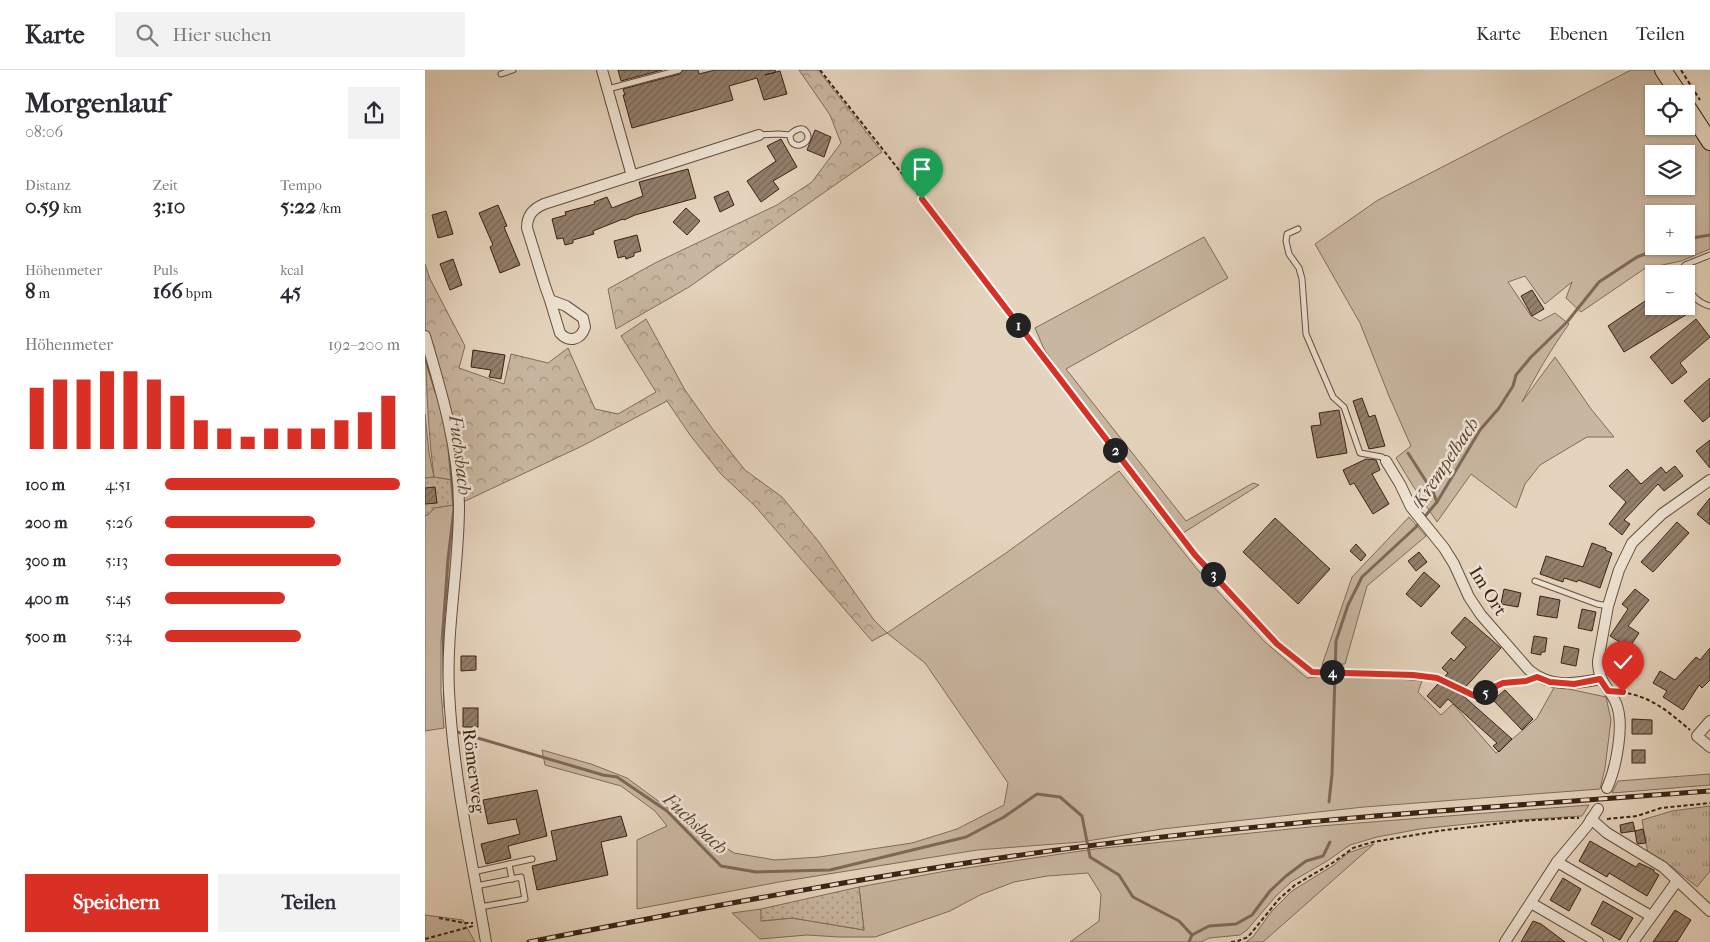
<!DOCTYPE html>
<html lang="de">
<head>
<meta charset="utf-8">
<style>
  :root { --surface:#fff; --page:#f2f2f3; --text:#2b2b33; --muted:#7c7c81; --line:#e1e1e2; --accent:#d93025 }
  body { margin:0; font-family:"IM FELL French Canon",serif; background:var(--page); color:var(--text); height:100vh; display:flex; flex-direction:column; font-size:19px; white-space:nowrap }
  * { box-sizing:border-box; margin:0 }
  p { font-size:16px; color:var(--muted) }
  .icon { flex:none; width:28px; height:28px; fill:none; stroke:currentColor; stroke-width:2; stroke-linecap:round; stroke-linejoin:round }
  .map { position:relative; flex:1; overflow:hidden }
  .sheet { display:flex; flex-direction:column; background:var(--surface); width:425px }
  .sheet>* { flex:none }
  .buttons { position:absolute; left:1220px; top:15px; display:grid; gap:10px }
  .buttons a { display:grid; place-items:center; width:50px; height:50px; border-radius:0px; background:var(--surface); box-shadow:0 1px 4px #0004; font-size:25px }
  .pin { position:absolute; display:grid; place-items:center; width:42px; height:42px; color:#fff; margin:-51px -21px; border-radius:50% 50% 50% 0; rotate:-45deg; box-shadow:0 0 5px #0007 }
  .pin .icon { rotate:45deg }
  .km { position:absolute; width:25px; height:25px; margin:-12px; border-radius:50%; background:#222; color:#fff; font-size:14px; line-height:25px; text-align:center }
  .round { display:grid; place-items:center; flex:none; width:52px; height:52px; border-radius:0px; background:var(--page) }
  .headline { display:flex; align-items:center; justify-content:space-between; height:85px; padding:0 25px }
  h1 { font-size:28px; font-weight:700; line-height:38px }
  .stats { display:grid; grid-template-columns:repeat(3,1fr); gap:8px; height:85px; padding:5px 25px }
  .stats div { display:grid; align-content:center }
  .stats b { font-size:21px; font-weight:700 }
  .stats small { font-size:14px; font-weight:400 }
  .stats p { font-size:14px }
  .chart { height:140px; padding:10px 25px }
  .chart p { display:flex; justify-content:space-between }
  .chart svg { width:100%; height:90px; margin-top:5px; stroke:var(--accent); stroke-width:6 }
  .cta { display:flex; gap:10px; margin-top:auto; padding:10px 25px }
  .cta a { flex:1; height:58px; border-radius:0px; background:var(--accent); color:#fff; font-size:20px; font-weight:700; line-height:58px; text-align:center }
  .cta a+a { background:var(--page); color:var(--text) }
  ul { padding:0 25px; list-style:none; font-size:16px }
  li { display:grid; grid-template-columns:80px 60px 1fr; align-items:center; height:38px }
  li i { height:12px; border-radius:6px; background:var(--accent) }
  header { display:flex; align-items:center; gap:30px; box-sizing:border-box; height:70px; padding:0 25px; background:var(--surface); border-bottom:1px solid var(--line) }
  header strong { font-size:24px }
  nav { display:flex; gap:28px; margin-inline-start:auto; font-size:18px }
  .search { width:350px; height:45px; background:var(--page); display:flex; align-items:center; gap:12px; box-sizing:border-box; padding:0 18px; border-radius:0px; color:var(--muted); font-size:19px }
  main { display:flex; flex:1; min-height:0 }
  .map>svg:first-child { display:block }
</style>
</head>
<body>
<header>
<strong>Karte</strong>
<div class="search"><svg class="icon" aria-label="search" viewBox="0 0 24 24"><circle cx="10" cy="10" r="6"/><path d="M15 15l6 6"/></svg>Hier suchen</div>
<nav><a>Karte</a><a>Ebenen</a><a>Teilen</a></nav>
</header>
<main>
<section class="sheet">
<div class="headline"><div><h1>Morgenlauf</h1><p>08:06</p></div><a class="round"><svg class="icon" aria-label="share" viewBox="0 0 24 24"><path d="M12 15V3M7 8l5-5 5 5M5 13v7h14v-7"/></svg></a></div>
<div class="stats">
<div><p>Distanz</p><b>0.59<small> km</small></b></div>
<div><p>Zeit</p><b>3:10</b></div>
<div><p>Tempo</p><b>5:22<small> /km</small></b></div>
</div>
<div class="stats">
<div><p>Höhenmeter</p><b>8<small> m</small></b></div>
<div><p>Puls</p><b>166<small> bpm</small></b></div>
<div><p>kcal</p><b>45</b></div>
</div>
<div class="chart"><p><span>Höhenmeter</span>192–200 m</p>
<svg viewBox="0 0 160 44" preserveAspectRatio="none"><path d="M5 44V14M15 44V10M25 44V10M35 44V6M45 44V6M55 44V10M65 44V18M75 44V30M85 44V34M95 44V38M105 44V34M115 44V34M125 44V34M135 44V30M145 44V26M155 44V18"/></svg>
</div>
<ul>
<li><b>100 m</b>4:51<i style="width:100%"></i></li>
<li><b>200 m</b>5:26<i style="width:64%"></i></li>
<li><b>300 m</b>5:13<i style="width:75%"></i></li>
<li><b>400 m</b>5:45<i style="width:51%"></i></li>
<li><b>500 m</b>5:34<i style="width:58%"></i></li>
</ul>
<div class="cta"><a>Speichern</a><a>Teilen</a></div>
</section>
<div class="map">
<svg width="1285" height="872" viewBox="0 0 1285 872">
  <defs>
    <pattern id="forest-crowns" width="20" height="18" patternUnits="userSpaceOnUse" patternTransform="scale(1.25)"><rect width="20" height="18" fill="#c8b6a0"/><path d="M2 6a3 3 0 1 1 6 0M12 15a3 3 0 1 1 6 0" fill="none" stroke="#a39481"/></pattern>
    <pattern id="park-tufts" width="24" height="20" patternUnits="userSpaceOnUse" patternTransform="scale(1.25)"><rect width="24" height="20" fill="#c8b6a0"/><path d="M3 7l-1-3M5 7V3M7 7l1-3M15 17l-1-3M17 17v-4M19 17l1-3" fill="none" stroke="#a39481"/></pattern>
    <pattern id="garden-dots" width="8" height="8" patternUnits="userSpaceOnUse" patternTransform="scale(1.25)"><rect width="8" height="8" fill="#c8b6a0"/><path d="M2 2h.1M6 6h.1" fill="none" stroke="#a39481" stroke-width="1.8" stroke-linecap="round"/></pattern>
    <pattern id="building-hatch" width="6" height="6" patternUnits="userSpaceOnUse" patternTransform="scale(1.25)"><rect width="6" height="6" fill="#937f6c"/><path d="M-1 1l2-2M0 6l6-6M5 7l2-2" fill="none" stroke="#796858"/></pattern>
  </defs>
  <rect width="100%" height="100%" fill="#e5d4bd"/>
  <filter id="stains"><feTurbulence type="fractalNoise" baseFrequency=".004" numOctaves="4"/><feColorMatrix values="0 0 0 0 .2 0 0 0 0 .09 0 0 0 0 .02 0 0 0 .5 -.17"/></filter>
  <radialGradient id="worn" r=".72"><stop offset=".6" stop-color="#630" stop-opacity="0"/><stop offset="1" stop-color="#630" stop-opacity=".3"/></radialGradient>
  <g fill="#c8b6a0" stroke="#816c5a" fill-rule="evenodd">
    <path d="M1206 0H1238L1254 24H1229V56H1261V35L1285 72V179L1256 191 1219 199 1156 242 1141 228 1147 212 1120 234 1100 206 1083 212 1106 246 1115 251 1130 243 1144 254C1126 279 1111 305 1097 332L1130 287 1166 339 1189 367H1162L1115 395 1100 414 1091 438 1046 404 1012 452 988 416 971 388 986 376 964 326 935 253 890 174 953 130ZM1229 84H1261V116H1229ZM1229 144H1261V176H1229Z"/>
    <path d="M779 167 803 208 641 299 761 451 828 413 834 415 758 463 649 323 619 279 610 258Z"/>
    <path d="M0 344 4 383 9 407 0 408Z"/>
    <path d="M694 401 772 499 840 572 882 608 916 604 997 611 993 622 1016 645 1028 634 1071 683 1112 648 1130 616 1181 627 1186 650 1180 698 1175 719 939 737 737 759 656 772 552 780 354 812 212 839V770L242 756 230 741 196 716 120 695 117 680 166 694 202 708 263 753 309 783 350 790 394 787 487 773 532 759 579 735 583 713 500 593 462 563 581 483Z"/>
    <path d="M34 434 16 569V622L19 658 0 661V446L4 444 9 438Z"/>
    <path d="M984 447 1001 466 942 516 920 594 897 595 927 507Z"/>
    <path d="M1285 704V715L1187 723 1193 711Z"/>
    <path d="M1164 735 1157 746 1061 752 995 759 952 767 925 775 902 791 866 812 851 826 822 860 815 865 784 868 776 872H645L674 851 676 824 663 803 622 806 589 812 555 825 525 841 450 867H414L382 865 335 869 307 843 336 839 337 851 367 848 439 860 434 817 521 801 669 779 895 756Z"/>
    <path d="M949 774 838 872H821L828 867 846 842 867 821 909 795 923 783Z"/>
    <path d="M0 845 38 850 50 872H0Z"/>
  </g>
  <g fill="url(#forest-crowns)" stroke="#816c5a">
    <path d="M374 0H393L457 82 264 217 191 259 183 219 230 193 352 135 387 112 416 73 405 45Z"/>
    <path d="M0 194 5 209 40 276 34 298 79 314 86 284 123 293 143 278 170 339 193 344 231 322 196 266 221 249 260 320 289 361 320 400 357 427 394 472 449 550 462 563 447 571 330 436 296 404 265 365 242 331 157 376 34 434 32 411 9 407C0 339 0 264 0 194Z"/>
  </g>
  <path fill="url(#park-tufts)" stroke="#816c5a" d="M1285 736V801L1272 817 1246 796 1223 784 1217 750 1247 741Z"/>
  <g fill="url(#garden-dots)" stroke="#816c5a">
    <path d="M9 407 32 411 34 434 9 438 4 444 0 446V408Z"/>
    <path d="M434 817 439 860 367 848 336 851V839Z"/>
  </g>
  <g fill="none" stroke-linecap="round" stroke-linejoin="round">
    <g stroke="#7e6857" stroke-width="3">
      <path d="M1261 169 1285 165"/>
      <path d="M0 287 11 322"/>
      <path d="M983 383 1008 422 1012 432"/>
      <path d="M20 637 18 560 23 489 29 439 24 379"/>
      <path d="M29 661 178 705 192 707 242 741 296 796 331 802 405 800 541 767 579 747 612 724 635 727 657 746 665 787 694 805 708 827 754 851 767 865 764 872"/>
      <path d="M904 732 907 704 911 571 923 535 937 507 991 457 1012 432 1055 360 1074 338 1088 316 1091 305 1106 287 1142 252 1174 212 1212 187 1242 176"/>
      <path d="M767 865 784 856 811 854 827 845 845 821 861 806 881 791 898 786 905 772"/>
    </g>
  </g>
  <g fill="url(#building-hatch)" stroke="#3a2214">
    <path d="M193 0H237L196 11Z"/>
    <path d="M258 0H273L274 4 290 0H350L351 2 340 5 355 1 362 24 339 30 332 8 304 16 308 30 207 58 198 25H200L198 19 255 4Z"/>
    <path d="M390 60 406 67 399 87 382 80Z"/>
    <path d="M356 69 372 97 348 111 354 119 336 132 322 111 351 91 342 76Z"/>
    <path d="M263 99 271 128 210 145 199 150 198 149 168 161 169 164 148 170V173L140 175 138 168 132 169 127 149 141 145 140 142 170 134 169 132 182 127 187 138 218 126 214 112Z"/>
    <path d="M303 121 309 135 295 142 289 127Z"/>
    <path d="M73 135 82 156 79 157 95 195 75 203 65 177 68 175 54 143Z"/>
    <path d="M261 138 275 151 262 165 248 152Z"/>
    <path d="M21 141 28 164 13 168 7 145Z"/>
    <path d="M212 165 216 181 209 183V186L201 189 200 186 193 188 189 171Z"/>
    <path d="M28 189 37 215 25 220 15 194Z"/>
    <path d="M1107 220 1119 239 1107 246 1096 226Z"/>
    <path d="M1229 225V236H1260L1264 243 1199 282 1183 256Z"/>
    <path d="M1271 249 1285 267 1255 293 1262 302 1247 314 1225 287Z"/>
    <path d="M48 280 80 285 76 309 64 307 66 300 46 297Z"/>
    <path d="M1285 308V346L1278 352 1259 331Z"/>
    <path d="M937 328 944 347 950 345 960 376 944 379 928 331Z"/>
    <path d="M914 340 922 383 892 388 886 356 896 355 894 343Z"/>
    <path d="M1285 370V398L1271 381Z"/>
    <path d="M941 389 951 390 955 400 947 404 964 434 948 444 929 413 925 415 918 400Z"/>
    <path d="M1250 396 1258 406 1239 421 1233 414 1199 450 1205 454 1197 465 1184 454 1201 432 1184 416 1202 399 1216 414 1236 397 1241 403Z"/>
    <path d="M10 417 12 433 0 434V418Z"/>
    <path d="M1285 428V455L1272 444Z"/>
    <path d="M850 448 905 499 873 534 818 482Z"/>
    <path d="M1252 452 1264 463 1228 502 1216 492Z"/>
    <path d="M1167 473 1181 478 1180 480 1187 483 1175 518 1153 510 1152 512 1139 508 1138 512 1115 504 1121 486 1158 497Z"/>
    <path d="M931 474 941 485 936 491 925 481Z"/>
    <path d="M994 482 1002 492 991 501 983 491Z"/>
    <path d="M999 502 1015 516 996 537 981 524Z"/>
    <path d="M1079 519 1096 523 1093 537 1076 534Z"/>
    <path d="M1210 519 1224 530 1203 556 1214 563 1204 578 1185 566 1203 539 1197 534Z"/>
    <path d="M1115 526 1135 530 1132 548 1112 545Z"/>
    <path d="M1157 539 1171 542 1167 561 1153 558Z"/>
    <path d="M1040 547 1076 578 1035 623 1087 669 1074 682 1068 676 1072 673 1023 629 1015 638 1002 626 1023 603 1017 598 1026 588 1029 591 1041 577 1026 563Z"/>
    <path d="M1109 566 1122 568 1120 582H1116V585L1106 583Z"/>
    <path d="M1139 576 1154 579 1151 596 1136 593Z"/>
    <path d="M1285 578V610L1277 618 1274 615 1258 640 1238 627 1242 621 1228 613 1235 601 1250 610 1271 587 1275 590Z"/>
    <path d="M1184 580 1197 582 1193 602 1181 600Z"/>
    <path d="M36 586H51V600L36 601Z"/>
    <path d="M1080 620 1108 649 1097 660 1068 630Z"/>
    <rect x="38" y="638" width="15" height="19"/>
    <path d="M1207 649 1227 650V664H1207Z"/>
    <rect x="1207" y="680" width="13" height="13"/>
    <path d="M112 720 122 766 83 776 86 788 61 794 56 774 95 764 91 749 63 754 58 730Z"/>
    <path d="M196 746 202 766 176 772 183 805 112 820 107 796 132 790 126 761Z"/>
    <path d="M1208 752 1210 761 1196 763 1195 755Z"/>
    <path d="M1218 759 1221 773 1213 774 1212 773 1210 761Z"/>
    <path d="M1165 771 1211 797 1214 793 1229 800V802L1234 805 1222 826 1184 803 1182 807 1154 791Z"/>
    <path d="M1138 808 1156 819 1144 841 1125 830Z"/>
    <path d="M1178 831 1208 848 1195 870 1166 854Z"/>
    <path d="M1250 840 1266 850 1252 872H1228Z"/>
    <path d="M1108 851 1116 854 1140 872H1096Z"/>
  </g>
  <g fill="none" stroke-linecap="round" stroke-linejoin="round">
    <g stroke="#654e3e" stroke-width="7">
      <g id="service">
        <path d="M76 4 88 0"/>
        <path d="M183 19 254 0"/>
        <path d="M334 65 354 64 365 65C365 83 388 74 382 63 378 55 369 60 365 65"/>
        <path d="M873 159 862 164 861 171 864 184 874 198 877 209 881 264 908 327 919 337 935 383 957 387 961 391"/>
        <path d="M1254 204 1260 195 1285 185"/>
        <path d="M1261 216C1268 226 1273 233 1285 236"/>
        <path d="M1110 511 1172 534 1183 536"/>
        <path d="M84 794 87 809"/>
        <path d="M48 802 107 789"/>
        <path d="M51 816 96 807 100 829 55 837"/>
      </g>
    </g>
    <g stroke="#654e3e" stroke-width="12">
      <g id="minor">
        <path d="M177 0 207 106"/>
        <path d="M125 230 135 263C144 273 156 270 160 257L158 248 141 236 125 230 120 216 102 158C102 145 108 139 119 134L334 65"/>
        <path d="M0 266C16 320 34 379 34 436 34 498 21 559 24 621 28 706 47 789 61 872"/>
        <path d="M961 391 975 414 986 437 1019 478 1029 494 1044 527 1056 545 1104 600C1125 618 1150 614 1175 609"/>
        <path d="M1285 651 1272 666 1285 677"/>
        <path d="M1182 718C1191 698 1200 654 1191 633 1184 617 1173 612 1173 591L1183 536 1194 500 1207 473 1237 444 1285 410"/>
        <path d="M1166 749 1182 763 1238 797 1285 841"/>
        <path d="M1132 792 1226 846"/>
        <path d="M1106 833 1173 872"/>
        <path d="M1080 872 1132 792 1162 756 1173 739"/>
        <path d="M1208 872 1252 811"/>
      </g>
    </g>
    <g stroke="#3a2214" stroke-width="18">
      <g id="primary">
        <path d="M1238 0 1254 24"/>
        <path d="M1261 35 1285 72"/>
      </g>
    </g>
    <g stroke="#3a2214" stroke-width="2" stroke-dasharray="4 2.5" stroke-linecap="butt">
      <path d="M395 0 497 129 770 485 852 574 887 602 987 605 1012 608 1050 626 1078 613 1100 611"/>
      <path d="M1256 0 1275 30"/>
      <path d="M1196 622C1225 626 1243 641 1265 660"/>
      <path d="M1182 749 1212 746 1236 738 1285 733"/>
      <path d="M14 848 39 853H48"/>
      <path d="M0 869 48 856"/>
      <path d="M806 872 813 871 823 867 854 829 870 815 909 792 928 778 948 772 1013 761 1095 751 1145 748H1154"/>
    </g>
    <use href="#service" stroke="#eee3d4" stroke-width="5"/>
    <use href="#minor" stroke="#eee3d4" stroke-width="10"/>
    <use href="#primary" stroke="#e5d4bd" stroke-width="16"/>
    <g stroke="#3a2214" stroke-width="5">
      <path id="rail" d="M104 872C292 835 480 799 670 775 875 749 1080 736 1285 721"/>
    </g>
    <use href="#rail" stroke="#eee3d4" stroke-width="3" stroke-dasharray="9" stroke-linecap="butt"/>
  </g>
  <g fill="none" stroke-linecap="round" stroke-linejoin="round">
    <g stroke="#fff" stroke-width="10">
      <path id="route" d="M497 129 770 485 852 574 887 602 988 605 1012 608 1050 626 1078 613 1101 611 1112 607 1125 612 1149 614 1175 609 1183 621 1198 622"/>
    </g>
    <use href="#route" stroke="#d93025" stroke-width="6"/>
  </g>
  <g text-anchor="middle" stroke-width="5" stroke-linejoin="round" paint-order="stroke">
    <g font-size="18" fill="#3a2214" stroke="#eee3d4">
      <text transform="translate(1063 521) rotate(58)" y="6">Im Ort</text>
      <text transform="translate(49 701) rotate(83)" y="6">Römerweg</text>
    </g>
    <g font-size="19" font-style="italic" fill="#5c4536" stroke="#eee3d4">
      <text transform="translate(36 385) rotate(83)" y="7">Fuchsbach</text>
      <text transform="translate(1020 392) rotate(-56)" y="7">Krempelbach</text>
      <text transform="translate(271 753) rotate(43)" y="7">Fuchsbach</text>
    </g>
  </g>
  <rect width="100%" height="100%" filter="url(#stains)"/>
  <rect width="100%" height="100%" fill="url(#worn)"/>
</svg>
<div class="buttons">
<a><svg class="icon" aria-label="locate" viewBox="0 0 24 24"><circle cx="12" cy="12" r="6"/><path d="M12 2v4M12 18v4M2 12h4M18 12h4"/></svg></a>
<a><svg class="icon" aria-label="layers" viewBox="0 0 24 24"><path d="M12 4l9 5-9 5-9-5zM3 14l9 5 9-5"/></svg></a>
<a>+</a>
<a>−</a>
</div>
<div class="pin" style="left:497px;top:129px;background:#1e9e55"><svg class="icon" aria-label="arrive" viewBox="0 0 24 24"><path d="M6 21V4h12l-3 4 3 4H6"/></svg></div>
<div class="pin" style="left:1198px;top:622px;background:#d93025"><svg class="icon" aria-label="check" viewBox="0 0 24 24"><path d="M5 12l5 5 9-10"/></svg></div>
<b class="km" style="left:593px;top:255px">1</b>
<b class="km" style="left:690px;top:380px">2</b>
<b class="km" style="left:788px;top:504px">3</b>
<b class="km" style="left:907px;top:602px">4</b>
<b class="km" style="left:1060px;top:622px">5</b>
</div>
</main>
</body>
</html>
